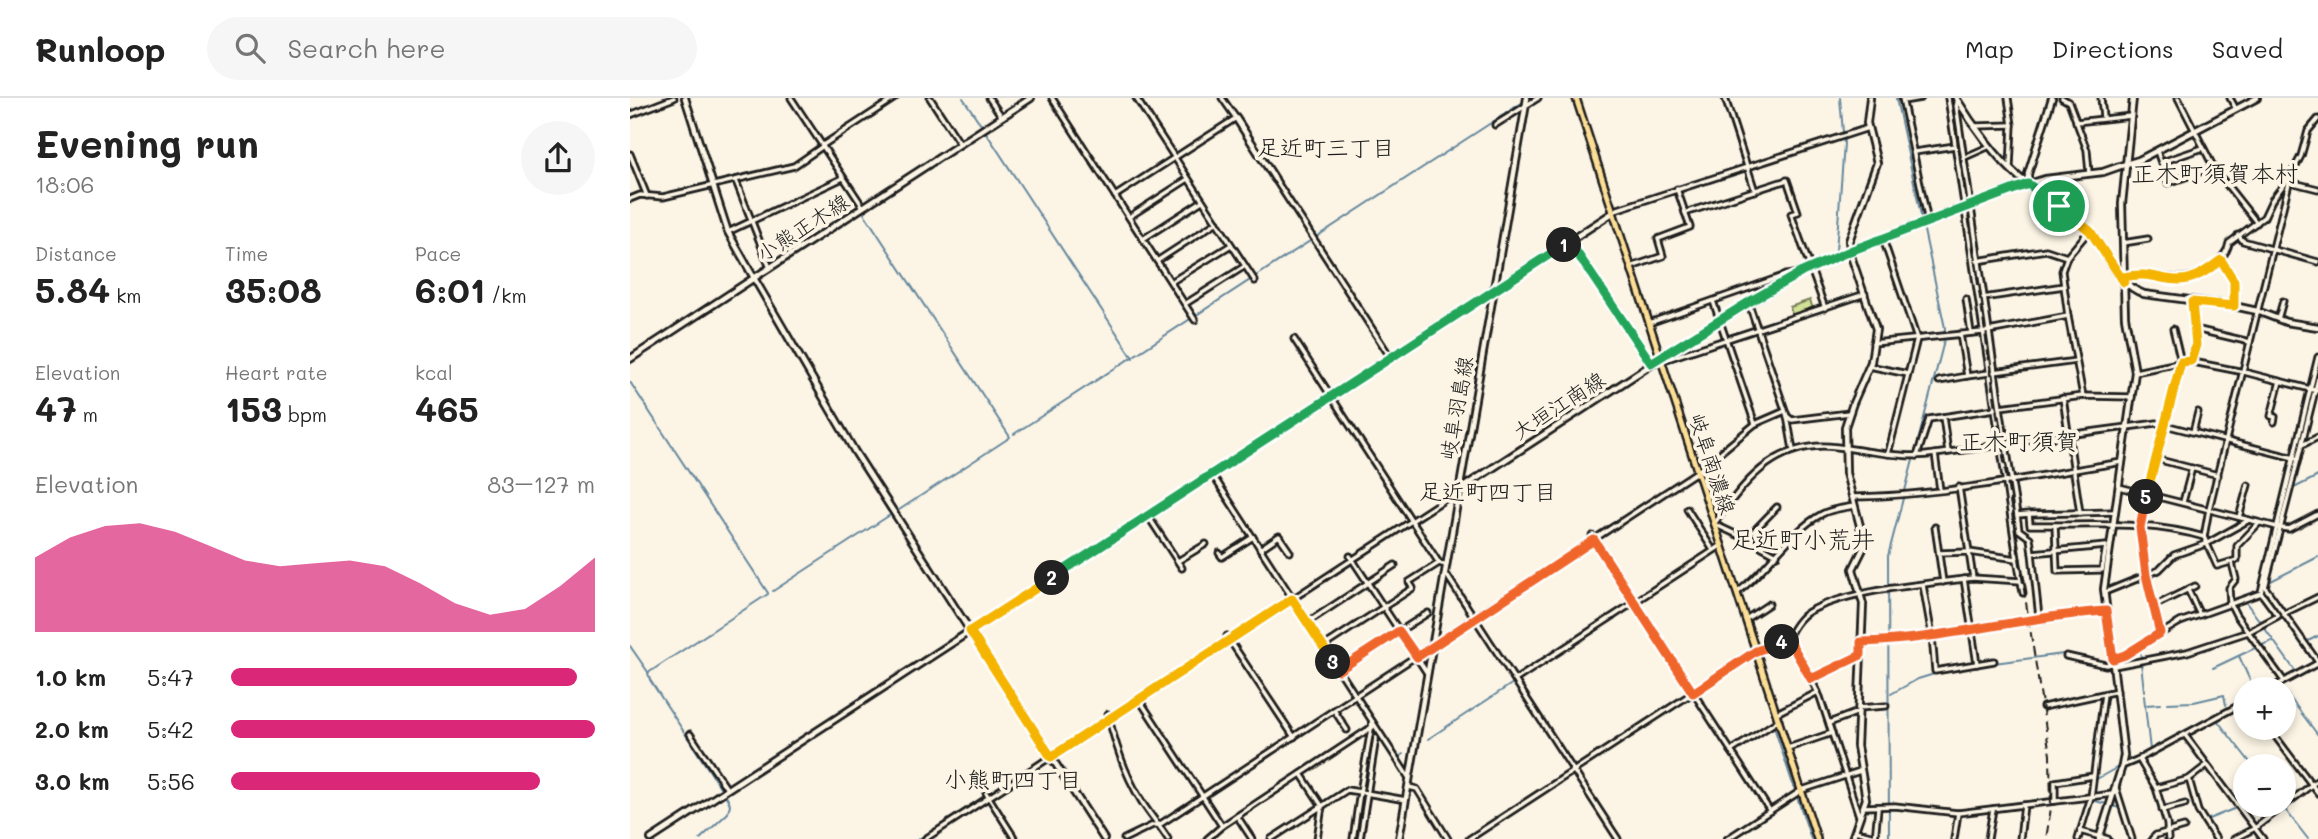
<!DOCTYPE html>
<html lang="en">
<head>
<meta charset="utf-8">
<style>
  :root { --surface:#fff; --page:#f6f6f6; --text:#222; --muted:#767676; --line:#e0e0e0; --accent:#db2777 }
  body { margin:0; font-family:Mali,"Klee One",sans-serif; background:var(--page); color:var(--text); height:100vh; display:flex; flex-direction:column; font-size:26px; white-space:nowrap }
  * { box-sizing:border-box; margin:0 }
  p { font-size:23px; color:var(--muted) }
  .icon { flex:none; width:38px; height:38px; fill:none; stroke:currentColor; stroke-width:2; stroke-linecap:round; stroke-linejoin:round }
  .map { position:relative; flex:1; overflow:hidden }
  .details { display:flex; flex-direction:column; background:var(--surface); width:630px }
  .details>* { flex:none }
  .fabs { position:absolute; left:1603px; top:579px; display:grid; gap:14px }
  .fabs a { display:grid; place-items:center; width:63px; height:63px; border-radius:50%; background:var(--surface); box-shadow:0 4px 10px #0003; font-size:35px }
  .pin { position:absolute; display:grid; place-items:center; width:60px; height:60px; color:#fff; margin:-30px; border:4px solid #fff; border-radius:50%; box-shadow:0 2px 7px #0007 }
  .km { position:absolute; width:35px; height:35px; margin:-18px; border-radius:50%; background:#222; color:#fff; font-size:19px; line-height:35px; text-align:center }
  .round { display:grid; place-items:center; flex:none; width:74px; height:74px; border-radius:37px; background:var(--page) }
  .overview { display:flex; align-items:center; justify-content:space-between; height:119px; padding:0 35px }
  h1 { font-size:38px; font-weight:700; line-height:52px }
  .figures { display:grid; grid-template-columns:repeat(3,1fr); gap:10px; height:119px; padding:7px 35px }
  .figures div { display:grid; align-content:center }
  .figures b { font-size:35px; font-weight:700 }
  .figures small { font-size:19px; font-weight:400 }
  .figures p { font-size:19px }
  .chart { height:196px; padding:14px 35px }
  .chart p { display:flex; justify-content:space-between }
  .chart svg { width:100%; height:126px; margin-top:7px; fill:var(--accent); opacity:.7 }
  ul { padding:0 35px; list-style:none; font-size:23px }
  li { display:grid; grid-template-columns:112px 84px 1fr; align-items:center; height:52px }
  li i { height:18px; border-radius:9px; background:var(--accent) }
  header { display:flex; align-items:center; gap:42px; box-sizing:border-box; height:98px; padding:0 35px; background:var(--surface); border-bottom:2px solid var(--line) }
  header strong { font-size:33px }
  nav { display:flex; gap:38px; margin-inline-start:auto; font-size:24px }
  .search { width:490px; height:63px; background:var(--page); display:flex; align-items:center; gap:18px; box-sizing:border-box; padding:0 24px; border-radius:38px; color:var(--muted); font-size:26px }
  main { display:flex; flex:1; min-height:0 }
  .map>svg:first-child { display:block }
</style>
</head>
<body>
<header>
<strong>Runloop</strong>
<div class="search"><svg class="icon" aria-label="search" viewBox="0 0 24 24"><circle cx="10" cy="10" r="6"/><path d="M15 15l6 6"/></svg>Search here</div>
<nav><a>Map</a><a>Directions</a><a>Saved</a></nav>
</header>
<main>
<section class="details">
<div class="overview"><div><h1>Evening run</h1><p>18:06</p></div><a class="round"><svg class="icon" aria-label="share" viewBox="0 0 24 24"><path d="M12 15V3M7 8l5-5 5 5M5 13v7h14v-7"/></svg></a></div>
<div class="figures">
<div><p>Distance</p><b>5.84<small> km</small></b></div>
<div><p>Time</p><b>35:08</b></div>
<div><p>Pace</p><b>6:01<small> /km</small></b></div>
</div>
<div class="figures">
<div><p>Elevation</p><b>47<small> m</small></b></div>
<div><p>Heart rate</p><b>153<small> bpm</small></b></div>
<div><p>kcal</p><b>465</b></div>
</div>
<div class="chart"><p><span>Elevation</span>83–127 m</p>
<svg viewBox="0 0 160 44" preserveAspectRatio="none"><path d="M0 44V18L10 11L20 7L30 6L40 9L50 14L60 19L70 21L80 20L90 19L100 21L110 27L120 34L130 38L140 36L150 28L160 18V44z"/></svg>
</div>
<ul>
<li><b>1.0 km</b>5:47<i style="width:95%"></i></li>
<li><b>2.0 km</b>5:42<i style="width:100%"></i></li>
<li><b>3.0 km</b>5:56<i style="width:85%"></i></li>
</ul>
</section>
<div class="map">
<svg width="1688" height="741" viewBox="0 0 1688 741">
  <rect width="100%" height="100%" fill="#fcf5e5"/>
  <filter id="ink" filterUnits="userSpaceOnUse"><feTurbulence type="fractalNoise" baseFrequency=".0143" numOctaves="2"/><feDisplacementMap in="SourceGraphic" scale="14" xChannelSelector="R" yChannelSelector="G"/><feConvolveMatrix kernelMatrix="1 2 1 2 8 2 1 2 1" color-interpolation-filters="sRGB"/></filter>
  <g filter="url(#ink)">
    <path fill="#d2e195" stroke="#777e58" stroke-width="2" d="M1180 202 1183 211 1162 218 1160 209Z"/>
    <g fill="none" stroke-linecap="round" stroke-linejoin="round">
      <g stroke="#65879e" stroke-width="2">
        <path d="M333 0 352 28"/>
        <path d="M1092 0 1113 67"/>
        <path d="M1266 0 1292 122"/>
        <path d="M0 15 38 0"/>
        <path d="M355 33 503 260"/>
        <path d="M1012 101 1201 39"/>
        <path d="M232 112 380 339"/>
        <path d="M1206 153 1214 46 1210 0"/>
        <path d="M123 186 258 413"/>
        <path d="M0 284 138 495"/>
        <path d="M1683 290 1688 269"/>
        <path d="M1687 295H1688"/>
        <path d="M1114 333 1121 326"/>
        <path d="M384 336 893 4"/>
        <path d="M1669 343 1682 294"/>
        <path d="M1664 390 1688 378"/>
        <path d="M266 414 379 340"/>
        <path d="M917 470 944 452"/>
        <path d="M1639 484 1688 459"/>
        <path d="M1634 492 1650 515"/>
        <path d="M143 493 260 417"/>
        <path d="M1615 503 1631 525"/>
        <path d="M1615 503 1630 498"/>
        <path d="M661 504 741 625"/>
        <path d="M1652 519 1684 564"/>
        <path d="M1633 528 1666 574"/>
        <path d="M1533 536 1569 519"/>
        <path d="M1676 544 1688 538"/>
        <path d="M1632 547 1642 543"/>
        <path d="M0 548 18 574"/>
        <path d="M1510 551 1511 560"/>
        <path d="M787 555 795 550"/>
        <path d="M1439 556 1475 565 1481 564"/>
        <path d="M1609 558 1622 587H1642L1649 582"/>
        <path d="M1487 562 1507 552"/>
        <path d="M1364 565 1433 556"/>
        <path d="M1511 565 1514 593"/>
        <path d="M1583 570 1625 550"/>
        <path d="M1654 580 1684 564"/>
        <path d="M1633 592 1634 591"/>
        <path d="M1654 592 1688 637"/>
        <path d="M727 594 782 559"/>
        <path d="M1261 596 1288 581 1314 573"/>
        <path d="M1514 598 1520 652"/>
        <path d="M1537 605 1564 604 1594 597 1596 607"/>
        <path d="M1516 607 1530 606"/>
        <path d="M1587 622 1623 668"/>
        <path d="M1144 629 1181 741"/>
        <path d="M744 630 773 674"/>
        <path d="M798 641 883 585"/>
        <path d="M1539 642 1615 601"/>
        <path d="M422 655 821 395"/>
        <path d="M769 659 773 656"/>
        <path d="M1503 662 1536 644"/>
        <path d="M612 670 722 597"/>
        <path d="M1465 682 1488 669"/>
        <path d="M1686 686 1688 685"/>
        <path d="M92 692 20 582 18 575 138 496"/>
        <path d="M1462 702 1476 706"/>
        <path d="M1483 708 1492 711"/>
        <path d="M1611 708 1615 705"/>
        <path d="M1576 722 1606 710"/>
        <path d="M1495 723 1498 741"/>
        <path d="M70 741 98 715 100 706 95 696"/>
        <path d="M289 741 416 659"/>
        <path d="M726 741 744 632"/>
        <path d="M1259 741 1258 458 1313 247 1315 230 1293 128"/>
        <path d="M1678 741 1654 710 1680 691"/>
      </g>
      <g stroke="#1c1c1c" stroke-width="9">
        <g id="minor">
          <path d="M161 0 233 109"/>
          <path d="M300 0 330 46"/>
          <path d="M359 0 372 19"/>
          <path d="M422 0 565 222"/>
          <path d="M506 0 625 183"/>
          <path d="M1095 0 1125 93"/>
          <path d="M1272 0 1298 124"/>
          <path d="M1378 0 1382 27 1380 70"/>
          <path d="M1432 0 1439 4 1457 52 1459 75"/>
          <path d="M1471 0 1473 19"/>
          <path d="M1548 0 1585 72 1627 125"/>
          <path d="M1600 0 1606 11"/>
          <path d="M1327 2 1326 6 1370 309"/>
          <path d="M1273 3 1291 0"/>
          <path d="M0 17 44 0"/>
          <path d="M1446 24 1501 18"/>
          <path d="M865 27 908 0"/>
          <path d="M1346 28 1382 27"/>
          <path d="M193 47 265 0"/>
          <path d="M1527 53 1538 85 1584 69"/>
          <path d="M1284 54 1325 48"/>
          <path d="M0 56 17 98"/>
          <path d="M1333 60 1360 48"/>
          <path d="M1532 64 1573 50"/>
          <path d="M645 81 761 260"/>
          <path d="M106 83 140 170"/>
          <path d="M1660 84 1688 91"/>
          <path d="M485 98 606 20 592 0"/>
          <path d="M0 101 10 97 33 99 164 68 193 48"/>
          <path d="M984 114 988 111 1238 30"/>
          <path d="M1055 115 1157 82 1168 114 1161 116 1195 210"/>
          <path d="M499 119 558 81"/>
          <path d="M98 134 213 80"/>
          <path d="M1608 137 1613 143 1688 164"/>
          <path d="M513 141 572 103"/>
          <path d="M1253 141 1287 241 1258 356"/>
          <path d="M939 143 1021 266"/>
          <path d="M1493 145 1518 141"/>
          <path d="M1591 162 1604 183V208"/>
          <path d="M527 163 587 124"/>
          <path d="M1347 163 1416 152 1437 159"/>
          <path d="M1001 169 1033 158 1028 141 1060 129 1047 91"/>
          <path d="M1494 179C1531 170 1548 194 1584 167 1591 161 1598 154 1599 145L1634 119 1642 102 1661 77 1671 58 1678 33 1688 21"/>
          <path d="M541 184 601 147"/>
          <path d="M1353 200 1434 188"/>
          <path d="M1336 201 1341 235"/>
          <path d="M1083 203 1125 326"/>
          <path d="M555 206 615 168"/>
          <path d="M1119 206 1157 318 1163 352"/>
          <path d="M1648 221 1653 203"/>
          <path d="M1019 225 1156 177 1170 175"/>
          <path d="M1565 231 1620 244"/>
          <path d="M1330 236 1337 278 1359 275"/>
          <path d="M664 241 809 465 816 467"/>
          <path d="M1243 245 1353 234 1438 218"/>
          <path d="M1034 259 1037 261 1235 196"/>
          <path d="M1561 263 1566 247 1562 204"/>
          <path d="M1239 268 1278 276"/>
          <path d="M1364 274 1446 263"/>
          <path d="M1505 274 1558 263 1614 274 1688 293"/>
          <path d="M1309 283 1337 278"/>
          <path d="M1453 298 1438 218 1432 173 1437 159 1459 133"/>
          <path d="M1433 300 1450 415"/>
          <path d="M1157 318 1162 322 1219 315"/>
          <path d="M1313 319 1318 354"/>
          <path d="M1644 324 1645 319 1641 318 1650 283"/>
          <path d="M1563 334 1568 314"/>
          <path d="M1378 345 1527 325 1668 361 1635 489 1688 564"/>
          <path d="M1672 347 1688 339"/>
          <path d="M1287 358 1299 321 1365 311 1318 0"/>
          <path d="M1526 361 1588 377"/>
          <path d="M1668 361 1688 281"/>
          <path d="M582 376 779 680"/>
          <path d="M1489 389 1651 430 1659 431 1688 416"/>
          <path d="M1310 392 1305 356 1370 347"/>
          <path d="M1222 399C1310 398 1405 378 1492 364"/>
          <path d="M1553 404 1562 370"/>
          <path d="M1147 409 1116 441 1084 426C1113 387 1139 349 1193 348 1207 348 1222 351 1235 353 1259 356 1282 360 1305 356"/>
          <path d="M1057 411 1083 452"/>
          <path d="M1400 416 1485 414"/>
          <path d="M1387 417 1370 309 1453 298 1502 299"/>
          <path d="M518 418 552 470"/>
          <path d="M1609 419 1618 387"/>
          <path d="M1629 425 1607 448V462L1587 468 1574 439 1579 411 1661 77"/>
          <path d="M1425 427 1427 473 1472 472 1476 448 1402 455 1400 440 1389 432 1387 417 1399 416 1400 427C1458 428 1519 422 1574 439"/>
          <path d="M1305 429 1313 484"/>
          <path d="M962 438 1140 713"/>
          <path d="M1121 443 1147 457"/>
          <path d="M630 451 649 438 660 454"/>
          <path d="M589 455 592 459 623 439"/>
          <path d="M1309 455 1339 454 1387 461 1365 311"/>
          <path d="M1402 455 1409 519"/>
          <path d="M720 458 797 575"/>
          <path d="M1387 461 1393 495"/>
          <path d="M548 463 576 446"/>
          <path d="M1602 465 1606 481 1599 490 1600 505 1606 517 1654 583"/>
          <path d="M816 476 988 741"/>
          <path d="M1343 480 1391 483"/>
          <path d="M1334 481 1347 566"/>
          <path d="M1293 487 1302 538 1305 573 1364 563"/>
          <path d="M1558 492 1569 515"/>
          <path d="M1108 494C1138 471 1159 434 1192 416 1201 411 1213 410 1224 408"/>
          <path d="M1475 494 1529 472 1544 457 1576 446 1619 422"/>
          <path d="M1631 494 1688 259"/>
          <path d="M1524 508 1565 488"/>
          <path d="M1653 516 1688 499"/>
          <path d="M1116 521 1139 506"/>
          <path d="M678 524 765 467"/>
          <path d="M1530 535 1516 477 1510 429 1551 264 1543 231"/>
          <path d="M597 538 664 639"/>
          <path d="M1158 540 1181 581 1231 557"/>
          <path d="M1231 544C1314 542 1394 519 1476 513"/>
          <path d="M694 548 783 490 779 484 809 465"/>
          <path d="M1436 558 1476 567 1483 565"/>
          <path d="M1483 561 1495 557 1550 524 1631 495 1648 518 1618 534 1557 554 1484 568"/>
          <path d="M709 572 798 515"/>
          <path d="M1181 581 1190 599 1229 718"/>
          <path d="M885 582 1092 447"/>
          <path d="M1638 592 1688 565"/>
          <path d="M509 601 592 728"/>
          <path d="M1413 609 1487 593"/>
          <path d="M1228 610 1256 608"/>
          <path d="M704 612 717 632"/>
          <path d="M1147 615 1188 594"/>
          <path d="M478 616C485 646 495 677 512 704 520 717 530 728 538 741"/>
          <path d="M1199 625 1228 614"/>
          <path d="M1639 630 1688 695"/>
          <path d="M741 631 730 694 776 702"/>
          <path d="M60 636 97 691"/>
          <path d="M1555 637 1633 741"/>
          <path d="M1158 650 1202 635"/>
          <path d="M1101 653 1149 622"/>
          <path d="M1509 661 1526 690 1537 726 1538 741"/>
          <path d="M1492 668 1509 661 1615 604"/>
          <path d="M671 676 692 708 687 741"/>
          <path d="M1559 681 1568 713 1586 741"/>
          <path d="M779 689 787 691 818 741"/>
          <path d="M1486 690 1502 741"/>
          <path d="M1526 690 1559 681 1577 667"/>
          <path d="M356 695 385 741"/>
          <path d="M1425 703V684L1463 678"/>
          <path d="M1233 709 1265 708 1328 715 1483 696"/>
          <path d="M1532 712 1555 706"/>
          <path d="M607 718 622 741"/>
          <path d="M1225 733 1245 738"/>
          <path d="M1450 733 1478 741"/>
          <path d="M295 741 829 392"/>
          <path d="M494 741 523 727H529L1068 373 1125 326 1155 313"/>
          <path d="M577 741 592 728 742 629"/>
          <path d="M641 741 717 692 730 694 723 741"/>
          <path d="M730 741 746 640"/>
          <path d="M839 741 1127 553 1158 540C1163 529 1171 517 1182 512 1224 491 1296 486 1343 480L1329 389"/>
          <path d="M1097 741 1172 692 1230 673"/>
          <path d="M1245 741 1248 710"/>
          <path d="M1324 741 1328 715"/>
          <path d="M1358 741 1363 711"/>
          <path d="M1390 741 1394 707"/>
          <path d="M1448 741 1461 699 1474 596"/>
          <path d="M1522 741 1526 737 1554 729"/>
          <path d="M1604 741 1625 730 1688 682"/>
        </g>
      </g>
      <g stroke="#1c1c1c" stroke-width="10">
        <g id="tertiary">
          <path d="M606 20 645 81"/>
          <path d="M1398 86V76L1422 0"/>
          <path d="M0 261 124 180 225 354 474 741"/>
          <path d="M829 392 1082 227 1172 174 1220 153 1386 90 1415 81 1473 74 1496 66"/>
          <path d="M742 629V624"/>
          <path d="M21 741 984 114"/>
          <path d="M1222 741 1236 701 1227 648 1233 506 1223 471 1233 451 1234 443 1216 375 1215 329 1223 305 1241 264 1246 231 1221 158 1219 143 1247 65 1237 25 1240 0"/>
          <path d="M1469 741 1492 668 1494 657 1474 491 1505 274 1495 219 1494 184"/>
        </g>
      </g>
      <g stroke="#1c1c1c" stroke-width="10">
        <g id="secondary">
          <path d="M55 0 98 134 124 180 401 0"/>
          <path d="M1326 0C1342 26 1367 61 1390 80 1413 98 1440 111 1459 132 1479 154 1485 186 1514 196L1604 208 1627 213 1656 224 1688 229"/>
          <path d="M1496 66 1509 62 1627 0"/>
          <path d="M1494 184 1492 106 1503 0"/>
          <path d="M769 741 897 0"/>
        </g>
      </g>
      <g stroke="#1c1c1c" stroke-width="10">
        <path id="primary" d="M946 0 1187 741"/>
      </g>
      <use href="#minor" stroke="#fcf5e5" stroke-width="3.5"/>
      <use href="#tertiary" stroke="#fcf5e5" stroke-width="4.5"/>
      <use href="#secondary" stroke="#fcf5e5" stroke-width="4.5"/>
      <use href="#primary" stroke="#fcde96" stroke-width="5"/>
      <path stroke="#1c1c1c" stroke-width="2" stroke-dasharray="10 5" stroke-linecap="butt" d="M1321 0 1372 352 1420 657 1421 710 1416 741"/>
    </g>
  </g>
  <g fill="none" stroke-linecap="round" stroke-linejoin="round" filter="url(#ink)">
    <g stroke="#fff" stroke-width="14">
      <path id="split-1" d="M934 147 939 143 1021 265 1119 204 1172 174 1220 153 1398 86 1429 108"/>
    </g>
    <g stroke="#fff" stroke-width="14">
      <path id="split-2" d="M422 480 934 147"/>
    </g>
    <g stroke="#fff" stroke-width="14">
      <path id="split-3" d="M422 480 340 533 421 659 662 501 703 564"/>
    </g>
    <g stroke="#fff" stroke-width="14">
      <path id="split-4" d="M703 564 709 572 769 533 787 559 964 442 1063 595 1126 553 1152 544"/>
    </g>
    <g stroke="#fff" stroke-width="14">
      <path id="split-5" d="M1152 544 1158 540 1181 581 1231 557V544C1314 542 1394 518 1476 513L1483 561 1495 557 1530 535 1516 477 1510 429 1516 399"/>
    </g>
    <g stroke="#fff" stroke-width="14">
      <path id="split-6" d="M1429 108 1460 133 1494 184V179C1520 173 1528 182 1550 182 1565 182 1579 171 1591 162L1604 183V208L1562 204 1566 247 1561 263 1551 264 1516 399"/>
    </g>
    <use href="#split-1" stroke="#22a559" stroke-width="9"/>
    <use href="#split-2" stroke="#22a559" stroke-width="9"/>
    <use href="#split-3" stroke="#f5b400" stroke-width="9"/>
    <use href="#split-4" stroke="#f0652b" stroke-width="9"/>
    <use href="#split-5" stroke="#f0652b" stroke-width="9"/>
    <use href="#split-6" stroke="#f5b400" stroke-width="9"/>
  </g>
  <g text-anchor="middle" stroke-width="7" stroke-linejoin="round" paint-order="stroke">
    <g font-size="21" fill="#1c1c1c" stroke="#fcf5e5">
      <text transform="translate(173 130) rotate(-33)" y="7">小熊正木線</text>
      <text transform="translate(929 308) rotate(-33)" y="7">大垣江南線</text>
      <text transform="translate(827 310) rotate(-80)" y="7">岐阜羽島線</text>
      <text transform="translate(1082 366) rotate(72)" y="7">岐阜南濃線</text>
    </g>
    <g font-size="23" fill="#1c1c1c" stroke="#fcf5e5">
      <text x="696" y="58">足近町三丁目</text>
      <text x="858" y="402">足近町四丁目</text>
      <text x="383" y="690">小熊町四丁目</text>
    </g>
    <g font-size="24" fill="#1c1c1c" stroke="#fcf5e5">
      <text x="1585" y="84">正木町須賀本村</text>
      <text x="1389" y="352">正木町須賀</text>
      <text x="1173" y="450">足近町小荒井</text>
    </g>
  </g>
</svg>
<div class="fabs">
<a>+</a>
<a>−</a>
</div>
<div class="pin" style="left:1429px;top:108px;background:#1e9e55"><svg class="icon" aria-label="arrive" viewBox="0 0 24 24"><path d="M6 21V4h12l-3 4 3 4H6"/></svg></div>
<b class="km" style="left:934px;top:147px">1</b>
<b class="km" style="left:422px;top:480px">2</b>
<b class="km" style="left:703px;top:564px">3</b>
<b class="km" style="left:1152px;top:544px">4</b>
<b class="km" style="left:1516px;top:399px">5</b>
</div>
</main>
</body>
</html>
